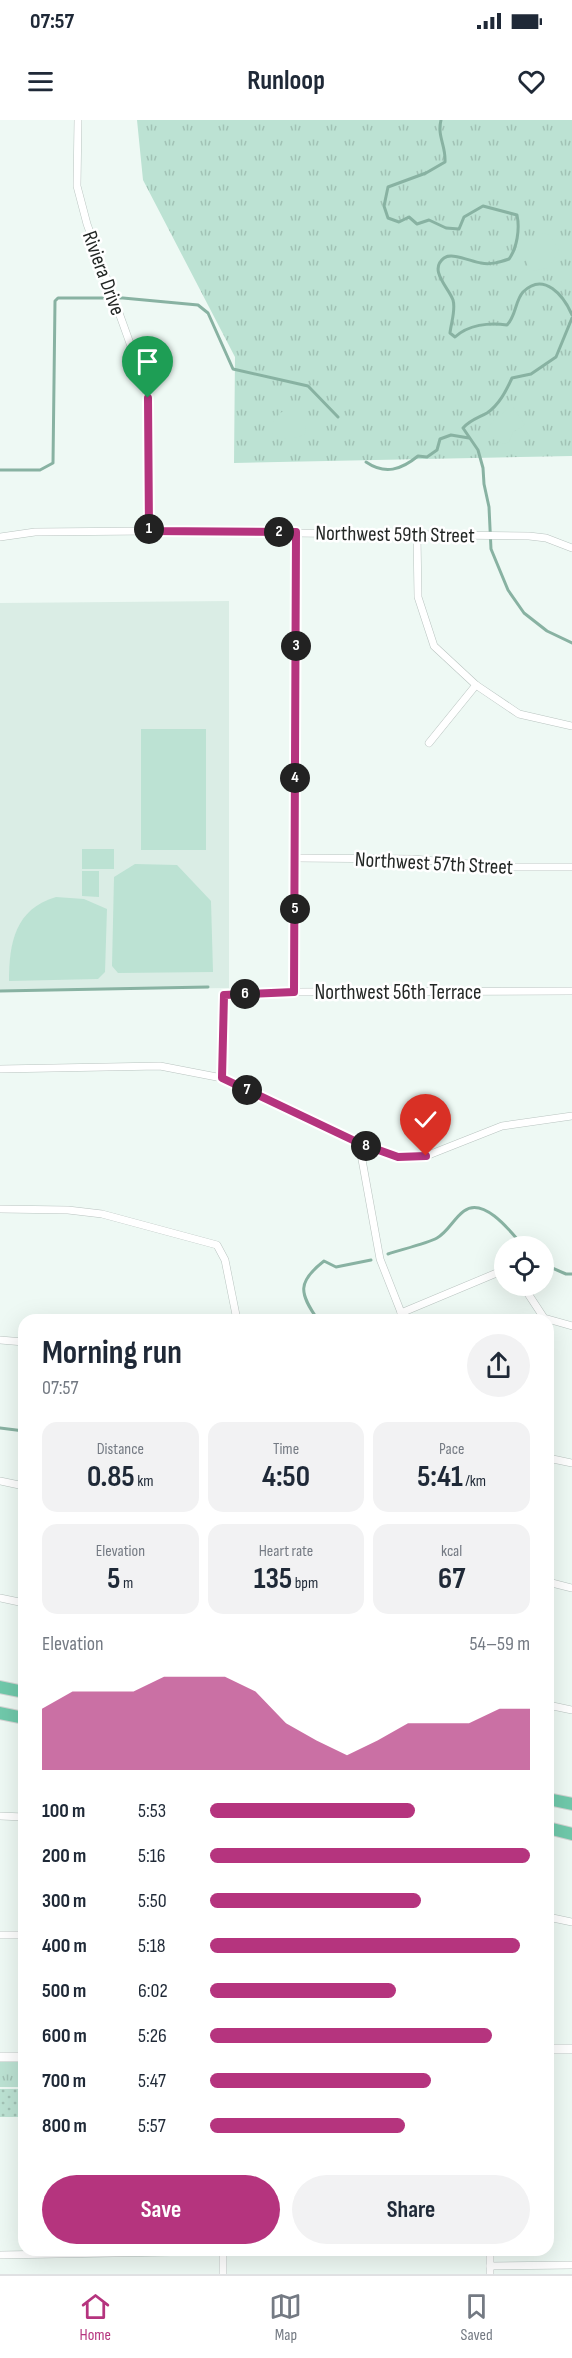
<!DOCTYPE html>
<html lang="en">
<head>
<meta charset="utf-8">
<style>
  :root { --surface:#fff; --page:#f2f2f3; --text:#1f2937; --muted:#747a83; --line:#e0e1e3; --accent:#b5347e }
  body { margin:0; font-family:"Sofia Sans Condensed",sans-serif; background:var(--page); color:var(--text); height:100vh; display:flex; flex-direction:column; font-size:22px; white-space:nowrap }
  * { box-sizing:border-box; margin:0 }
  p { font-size:20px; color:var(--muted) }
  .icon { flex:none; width:33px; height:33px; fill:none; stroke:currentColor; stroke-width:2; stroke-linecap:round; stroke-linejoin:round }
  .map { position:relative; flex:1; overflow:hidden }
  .panel { position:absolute; left:18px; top:1194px; width:536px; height:942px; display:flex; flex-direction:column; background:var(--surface); border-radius:18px; box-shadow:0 6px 24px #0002 }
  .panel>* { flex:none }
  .fabs { position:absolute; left:494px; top:1116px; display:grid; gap:12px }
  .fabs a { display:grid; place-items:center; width:60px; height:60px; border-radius:50%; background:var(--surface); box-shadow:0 6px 24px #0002; font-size:30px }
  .pin { position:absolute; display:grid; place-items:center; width:51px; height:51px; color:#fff; margin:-62px -26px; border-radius:50% 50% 50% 0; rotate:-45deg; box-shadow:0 0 6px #0007 }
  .pin .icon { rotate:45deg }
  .km { position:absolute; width:30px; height:30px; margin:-15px; border-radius:50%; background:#222; color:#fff; font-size:16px; line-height:30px; text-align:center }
  .round { display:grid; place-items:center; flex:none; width:63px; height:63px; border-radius:32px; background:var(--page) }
  .overview { display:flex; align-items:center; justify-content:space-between; height:102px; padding:0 24px }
  h1 { font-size:33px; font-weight:700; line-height:45px }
  .stats { display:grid; grid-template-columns:repeat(3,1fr); gap:9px; height:102px; padding:6px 24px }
  .stats div { display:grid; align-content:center; border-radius:15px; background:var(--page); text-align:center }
  .stats b { font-size:30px; font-weight:700 }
  .stats small { font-size:16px; font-weight:400 }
  .stats p { font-size:16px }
  .chart { height:168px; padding:12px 24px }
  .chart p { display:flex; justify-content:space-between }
  .chart svg { width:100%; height:108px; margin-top:6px; fill:var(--accent); opacity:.7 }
  .cta { display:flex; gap:12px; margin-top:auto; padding:12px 24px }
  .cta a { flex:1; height:69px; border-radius:36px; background:var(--accent); color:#fff; font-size:24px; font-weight:700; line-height:69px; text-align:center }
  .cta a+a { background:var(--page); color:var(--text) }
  ul { padding:0 24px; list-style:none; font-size:20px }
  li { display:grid; grid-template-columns:96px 72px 1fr; align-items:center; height:45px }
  li i { height:15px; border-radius:8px; background:var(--accent) }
  .status { display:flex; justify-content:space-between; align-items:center; height:42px; padding:0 30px; background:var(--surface); direction:ltr }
  .status svg { height:16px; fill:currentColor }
  header { display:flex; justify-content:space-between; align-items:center; height:78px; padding:0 24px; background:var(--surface); font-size:27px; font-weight:700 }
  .tab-bar { display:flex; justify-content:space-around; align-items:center; height:84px; border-top:2px solid var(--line); background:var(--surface); font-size:16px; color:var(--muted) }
  .tab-bar a { display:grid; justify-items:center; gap:3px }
  .tab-bar .active { color:var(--accent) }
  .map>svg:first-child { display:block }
</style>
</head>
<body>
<div class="status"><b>07:57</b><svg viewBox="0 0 49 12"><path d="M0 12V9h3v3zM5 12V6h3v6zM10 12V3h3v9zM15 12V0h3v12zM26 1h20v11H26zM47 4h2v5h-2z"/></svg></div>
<header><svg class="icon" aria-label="menu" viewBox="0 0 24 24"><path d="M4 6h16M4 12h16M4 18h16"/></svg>Runloop<svg class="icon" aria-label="heart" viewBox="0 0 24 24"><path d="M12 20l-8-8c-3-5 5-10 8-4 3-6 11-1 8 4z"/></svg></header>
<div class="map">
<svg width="572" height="2154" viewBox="0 0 572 2154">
  <defs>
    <pattern id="grass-tufts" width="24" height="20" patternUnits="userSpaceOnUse" patternTransform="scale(1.5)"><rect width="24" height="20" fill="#bce2d3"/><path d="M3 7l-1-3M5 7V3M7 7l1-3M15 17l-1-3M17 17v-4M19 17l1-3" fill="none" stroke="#a1c2b5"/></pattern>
    <pattern id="park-dots" width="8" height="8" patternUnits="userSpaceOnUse" patternTransform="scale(1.5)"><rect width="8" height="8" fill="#bce2d3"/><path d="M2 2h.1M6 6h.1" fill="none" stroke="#a1c2b5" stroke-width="1.8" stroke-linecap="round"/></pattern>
  </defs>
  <rect width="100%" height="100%" fill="#eef9f4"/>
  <path fill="#daede5" d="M229 481V868L0 871V483Z"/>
  <g fill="url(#grass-tufts)">
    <path d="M137 0H572V336L234 343 235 237 143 60Z"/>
    <path d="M24 1941V1967H0V1942Z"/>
  </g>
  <rect fill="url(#park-dots)" x="0" y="1969" width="24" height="28"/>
  <g fill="#bce2d3">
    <path d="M543 113 550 115 559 130 548 148 533 151 528 147V130Z"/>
    <path d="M513 287 525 305 513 312 509 322 504 324 492 317 488 313C489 301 502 292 513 287Z"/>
    <path d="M284 291 302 300 306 306 305 314C293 320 281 321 271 312L270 306 280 293Z"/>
    <rect x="141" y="609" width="65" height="121"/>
    <rect x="82" y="729" width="32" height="20"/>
    <path d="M135 744 177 745 211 781 213 852 118 853 112 846 114 757Z"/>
    <path d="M82 751H99V777L82 776Z"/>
    <path d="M56 777 84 779 107 789 105 852 98 859 9 861C9 823 15 789 56 777Z"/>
  </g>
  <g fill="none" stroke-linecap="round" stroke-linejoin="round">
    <g stroke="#88b2a2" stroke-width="3">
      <path d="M441 0C437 17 446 25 445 42L426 53 388 67 384 86 388 98 399 102 409 97 417 104 429 100 446 108 459 109 464 97 483 86 517 95C520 109 517 128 509 139 500 142 491 145 481 143 472 142 452 132 444 138 428 150 449 168 453 180 456 190 451 203 450 213L455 217C468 205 489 202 507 205 516 196 515 181 523 172 544 151 564 176 572 195"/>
      <path d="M572 198 556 237 531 254 512 258C506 271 499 285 487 293 478 298 470 300 463 308L478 330 483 348 484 364 489 387 491 429 508 470 524 493 547 511 572 523"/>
      <path d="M366 342C385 355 401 350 418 336L427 337 437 330 440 319 451 315 469 318"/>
      <path d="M0 350H40L53 343 55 181 58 178H123L198 185 208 193 233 249 308 266 338 297"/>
      <path d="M0 871 208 867"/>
      <path d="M388 1134C400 1130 428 1123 437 1118 448 1112 454 1098 464 1091 484 1076 512 1113 523 1126"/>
      <path d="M543 1144 566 1154H572"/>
      <path d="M318 1200C299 1173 297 1162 324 1141L336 1147 371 1140"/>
      <path d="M0 1308 24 1311"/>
    </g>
    <g stroke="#b9c4c0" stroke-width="8">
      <g id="street">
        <path d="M78 0 77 66 87 104 145 265 148 278 149 411"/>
        <path d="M417 416 418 477 434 526 476 565 519 594 572 606"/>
        <path d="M0 417 35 412 149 411 529 416 546 418 572 428"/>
        <path d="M429 623 476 565"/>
        <path d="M295 738 413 739 504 747H572"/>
        <path d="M294 872 296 412"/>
        <path d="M0 949 160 946 222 958 359 1023 398 1037 426 1036 502 1006 572 996"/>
        <path d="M222 958 224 875 294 872 572 871"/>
        <path d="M359 1023 380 1139 404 1200"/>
        <path d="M0 1089 68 1090 102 1094 217 1125 225 1140 237 1200"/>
        <path d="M523 1166 544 1198 572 1206"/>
        <path d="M401 1193 499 1152 504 1153"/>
        <path d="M0 1220 24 1222"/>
        <path d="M548 1338 572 1343"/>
        <path d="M0 1361 24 1366"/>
        <path d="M548 1462 572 1468"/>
        <path d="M0 1478 24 1483"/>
        <path d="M548 1585 572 1590"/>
        <path d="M0 1696 24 1697"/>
        <path d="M548 1797 572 1802"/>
        <path d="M0 1815H24"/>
        <path d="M0 2135 286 2130"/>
        <path d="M490 2146 572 2145"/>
        <path d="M223 2154V2130"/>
        <path d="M490 2154V2130"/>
      </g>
    </g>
    <g stroke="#b9c4c0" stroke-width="10">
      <g id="secondary">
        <path d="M548 1929H572"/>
        <path d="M0 1937H24"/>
      </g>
    </g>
    <g stroke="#d3d4d3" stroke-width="14">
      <g id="highway">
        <path d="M0 1567 24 1572"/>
        <path d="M0 1593 24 1598"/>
        <path d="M548 1679 572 1684"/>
        <path d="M548 1708 572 1714"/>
      </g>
    </g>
    <use href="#street" stroke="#fff" stroke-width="7"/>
    <use href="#secondary" stroke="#fff" stroke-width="9"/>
    <use href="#highway" stroke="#70c9ab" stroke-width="12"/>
  </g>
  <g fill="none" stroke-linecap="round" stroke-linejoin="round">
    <g stroke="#fff" stroke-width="12">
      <path id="route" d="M148 278 149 411 296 412 294 872 224 875 222 958 359 1023 398 1037 426 1036"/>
    </g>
    <use href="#route" stroke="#b5347e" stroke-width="8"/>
  </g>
  <g text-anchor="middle" stroke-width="5" stroke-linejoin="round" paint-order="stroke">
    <g font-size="21" fill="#232725" stroke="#fff">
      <text transform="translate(104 153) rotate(70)" y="7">Riviera Drive</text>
      <text transform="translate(395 414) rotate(1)" y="7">Northwest 59th Street</text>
      <text transform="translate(434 743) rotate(3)" y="7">Northwest 57th Street</text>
      <text x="398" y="879">Northwest 56th Terrace</text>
    </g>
  </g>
</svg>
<div class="fabs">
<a><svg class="icon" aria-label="locate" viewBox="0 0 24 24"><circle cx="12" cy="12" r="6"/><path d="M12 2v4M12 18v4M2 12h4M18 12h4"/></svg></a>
</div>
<div class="pin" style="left:148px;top:278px;background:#1e9e55"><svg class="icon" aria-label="arrive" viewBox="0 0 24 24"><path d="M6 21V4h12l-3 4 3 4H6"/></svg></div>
<div class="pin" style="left:426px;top:1036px;background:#d93025"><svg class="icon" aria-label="check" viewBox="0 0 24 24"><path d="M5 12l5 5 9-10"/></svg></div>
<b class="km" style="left:149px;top:409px">1</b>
<b class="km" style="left:279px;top:412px">2</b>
<b class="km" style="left:296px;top:526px">3</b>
<b class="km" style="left:295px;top:658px">4</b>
<b class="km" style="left:295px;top:789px">5</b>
<b class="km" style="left:245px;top:874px">6</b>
<b class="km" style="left:247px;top:970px">7</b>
<b class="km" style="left:366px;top:1026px">8</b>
<section class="panel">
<div class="overview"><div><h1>Morning run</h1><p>07:57</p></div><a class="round"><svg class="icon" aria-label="share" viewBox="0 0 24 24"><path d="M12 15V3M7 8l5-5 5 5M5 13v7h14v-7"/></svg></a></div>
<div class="stats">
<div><p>Distance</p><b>0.85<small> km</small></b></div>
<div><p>Time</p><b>4:50</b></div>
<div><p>Pace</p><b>5:41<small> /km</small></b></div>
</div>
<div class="stats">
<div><p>Elevation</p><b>5<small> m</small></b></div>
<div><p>Heart rate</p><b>135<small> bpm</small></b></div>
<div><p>kcal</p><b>67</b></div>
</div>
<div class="chart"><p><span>Elevation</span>54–59 m</p>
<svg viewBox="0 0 160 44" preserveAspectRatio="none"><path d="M0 44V19L10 12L20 12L30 12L40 6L50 6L60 6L70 12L80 25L90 32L100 38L110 32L120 25L130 25L140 25L150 19L160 19V44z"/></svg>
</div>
<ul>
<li><b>100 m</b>5:53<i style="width:64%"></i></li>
<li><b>200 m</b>5:16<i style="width:100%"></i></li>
<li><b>300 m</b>5:50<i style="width:66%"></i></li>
<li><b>400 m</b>5:18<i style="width:97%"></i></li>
<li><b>500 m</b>6:02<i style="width:58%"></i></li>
<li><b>600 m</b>5:26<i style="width:88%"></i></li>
<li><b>700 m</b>5:47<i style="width:69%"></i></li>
<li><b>800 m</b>5:57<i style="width:61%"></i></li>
</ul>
<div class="cta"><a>Save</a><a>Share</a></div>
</section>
</div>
<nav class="tab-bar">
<a class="active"><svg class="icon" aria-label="home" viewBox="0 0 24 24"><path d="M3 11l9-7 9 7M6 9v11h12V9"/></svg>Home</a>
<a><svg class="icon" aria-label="map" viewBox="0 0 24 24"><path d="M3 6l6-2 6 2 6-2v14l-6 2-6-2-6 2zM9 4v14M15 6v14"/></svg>Map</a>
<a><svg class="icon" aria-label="saved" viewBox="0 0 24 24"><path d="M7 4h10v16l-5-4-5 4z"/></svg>Saved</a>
</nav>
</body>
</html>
